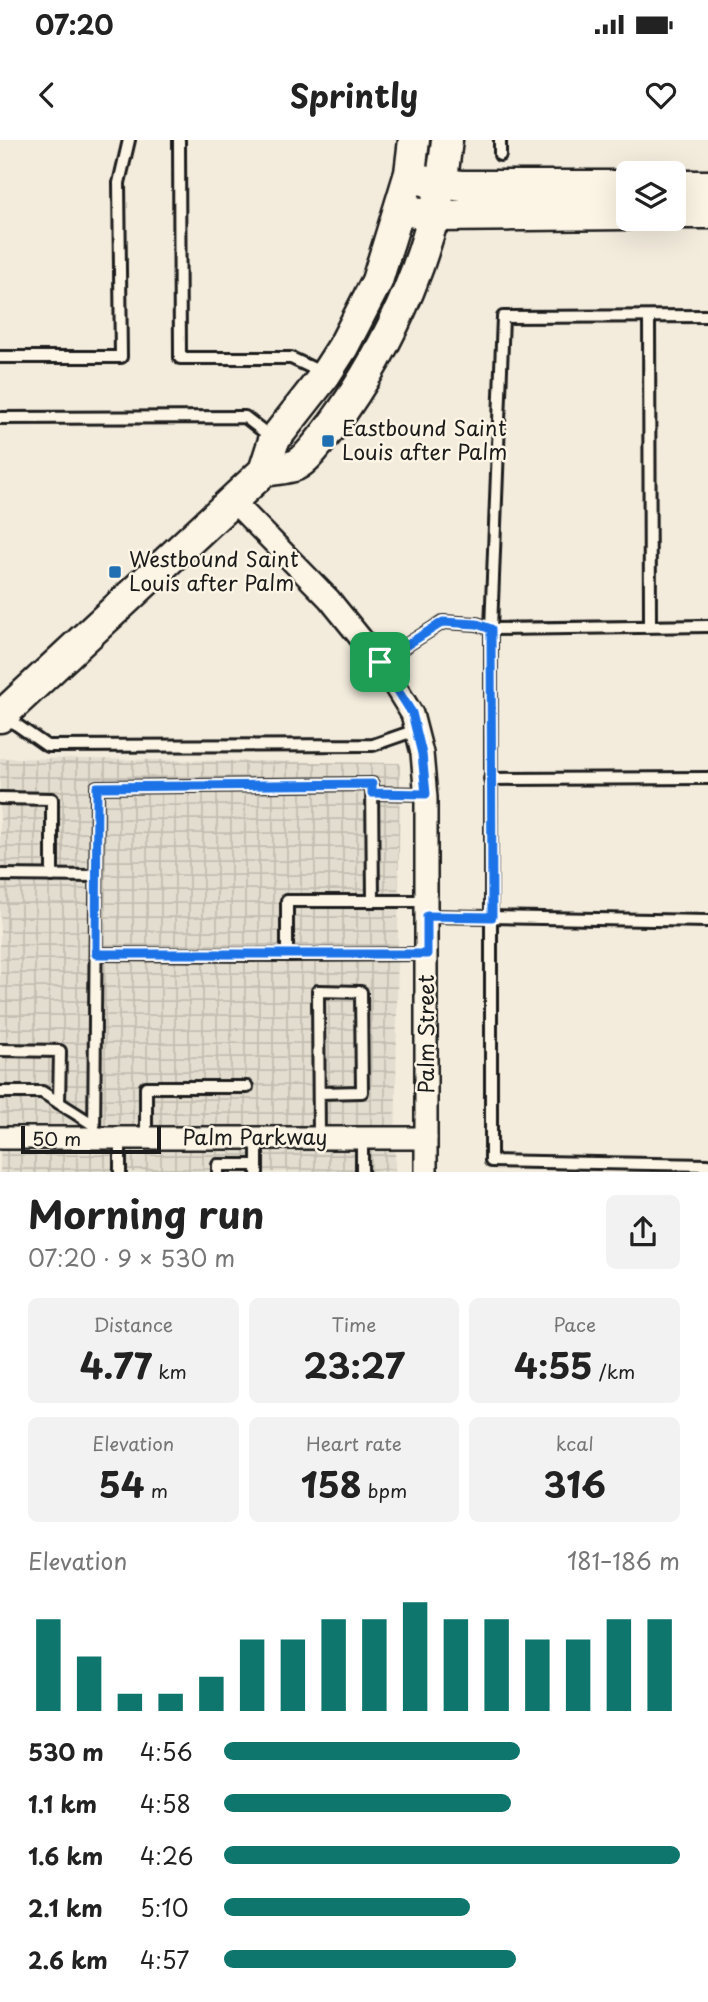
<!DOCTYPE html>
<html lang="en">
<head>
<meta charset="utf-8">
<style>
  :root { --surface:#fff; --page:#f2f2f2; --text:#222; --muted:#767676; --accent:#0f766e }
  body { margin:0; font-family:"Playpen Sans",sans-serif; background:var(--page); color:var(--text); height:100vh; display:flex; flex-direction:column; font-size:26px; white-space:nowrap }
  * { box-sizing:border-box; margin:0 }
  p { font-size:23px; color:var(--muted) }
  .icon { flex:none; width:38px; height:38px; fill:none; stroke:currentColor; stroke-width:2; stroke-linecap:round; stroke-linejoin:round }
  .map { position:relative; height:1032px; overflow:hidden }
  .drawer { display:flex; flex-direction:column; background:var(--surface); flex:1 }
  .drawer>* { flex:none }
  .controls { position:absolute; left:616px; top:21px; display:grid; gap:14px }
  .controls a { display:grid; place-items:center; width:70px; height:70px; border-radius:10px; background:var(--surface); box-shadow:0 7px 28px #0002; font-size:35px }
  .scale { position:absolute; left:21px; bottom:18px; width:140px; box-sizing:border-box; padding-left:7px; border:4px solid #1c1c1c; border-top:0; font-size:19px; line-height:24px; white-space:nowrap; color:#1c1c1c; -webkit-text-stroke:5px #fcf5e5; paint-order:stroke }
  .pin { position:absolute; display:grid; place-items:center; width:60px; height:60px; color:#fff; margin:-30px; border-radius:14px; box-shadow:0 4px 10px #0006 }
  .round { display:grid; place-items:center; flex:none; width:74px; height:74px; border-radius:10px; background:var(--page) }
  .head { display:flex; align-items:center; justify-content:space-between; height:119px; padding:0 28px }
  h1 { font-size:38px; font-weight:700; line-height:52px }
  .metrics { display:grid; grid-template-columns:repeat(3,1fr); gap:10px; height:119px; padding:7px 28px }
  .metrics div { display:grid; align-content:center; border-radius:10px; background:var(--page); text-align:center }
  .metrics b { font-size:35px; font-weight:700 }
  .metrics small { font-size:19px; font-weight:400 }
  .metrics p { font-size:19px }
  .chart { height:196px; padding:14px 28px }
  .chart p { display:flex; justify-content:space-between }
  .chart svg { width:100%; height:126px; margin-top:7px; stroke:var(--accent); stroke-width:6 }
  ul { padding:0 28px; list-style:none; font-size:23px }
  li { display:grid; grid-template-columns:112px 84px 1fr; align-items:center; height:52px }
  li i { height:18px; border-radius:9px; background:var(--accent) }
  .status { display:flex; justify-content:space-between; align-items:center; height:49px; padding:0 35px; background:var(--surface); direction:ltr }
  .status svg { height:19px; fill:currentColor }
  header { display:flex; justify-content:space-between; align-items:center; height:91px; padding:0 28px; background:var(--surface); font-size:32px; font-weight:700 }
  .map>svg:first-child { display:block }
</style>
</head>
<body>
<div class="status"><b>07:20</b><svg viewBox="0 0 49 12"><path d="M0 12V9h3v3zM5 12V6h3v6zM10 12V3h3v9zM15 12V0h3v12zM26 1h20v11H26zM47 4h2v5h-2z"/></svg></div>
<header><svg class="icon" aria-label="back" viewBox="0 0 24 24"><path d="M15 5l-7 7 7 7"/></svg>Sprintly<svg class="icon" aria-label="heart" viewBox="0 0 24 24"><path d="M12 20l-8-8c-3-5 5-10 8-4 3-6 11-1 8 4z"/></svg></header>
<div class="map">
<svg width="708" height="1033" viewBox="0 0 708 1033">
  <defs>
    <pattern id="industrial-grid" width="8" height="8" patternUnits="userSpaceOnUse" patternTransform="scale(1.75)"><rect width="8" height="8" fill="#e3ddcf"/><path d="M0 4h8M4 0v8" fill="none" stroke="#c2bdb1"/></pattern>
  </defs>
  <rect width="100%" height="100%" fill="#f3ecdd"/>
  <filter id="ink" filterUnits="userSpaceOnUse"><feTurbulence type="fractalNoise" baseFrequency=".0143" numOctaves="2"/><feDisplacementMap in="SourceGraphic" scale="14" xChannelSelector="R" yChannelSelector="G"/><feConvolveMatrix kernelMatrix="1 2 1 2 8 2 1 2 1" color-interpolation-filters="sRGB"/></filter>
  <g filter="url(#ink)">
    <path fill="url(#industrial-grid)" d="M0 618 400 623 395 1032 0 1033Z"/>
    <g fill="none" stroke-linecap="round" stroke-linejoin="round">
      <g stroke="#1c1c1c" stroke-width="16">
        <g id="lane">
          <path d="M179 0 180 218H291L323 233"/>
          <path d="M500 0V15"/>
          <path d="M708 176 503 177 491 489V1021L708 1025"/>
          <path d="M649 177 650 485"/>
          <path d="M0 217H121L119 43 129 0"/>
          <path d="M0 278 245 277 272 298"/>
          <path d="M380 522 443 482 477 484 491 489 708 486"/>
          <path d="M4 576 47 606 373 605 416 590"/>
          <path d="M490 639 708 638"/>
          <path d="M372 653 426 654"/>
          <path d="M0 658 52 659V736"/>
          <path d="M0 735 96 736"/>
          <path d="M373 761H427"/>
          <path d="M427 776 708 781"/>
          <path d="M96 814 287 815"/>
          <path d="M0 910 60 911 59 963"/>
          <path d="M0 952H42L94 985"/>
          <path d="M319 953 362 952 361 852 318 851 319 998"/>
          <path d="M94 998 97 647 372 644 373 761H287V815L427 814"/>
          <path d="M146 998V947H247"/>
          <path d="M257 998V1033"/>
          <path d="M362 998V1033"/>
          <path d="M120 1033V998"/>
          <path d="M218 1033V1025H257"/>
        </g>
      </g>
      <g stroke="#1c1c1c" stroke-width="26">
        <g id="street">
          <path d="M234 362 329 459 380 522 412 574 422 613 426 658V1033"/>
          <path d="M0 998H426"/>
        </g>
      </g>
      <g stroke="#1c1c1c" stroke-width="35">
        <g id="secondary">
          <path d="M423 40 462 46H628"/>
          <path d="M674 46H708"/>
          <path d="M415 72 435 76 628 74"/>
          <path d="M674 73H708"/>
          <path d="M264 331C273 329 287 329 296 325 307 320 324 296 332 286 393 203 437 103 447 0"/>
          <path d="M0 577 264 331 274 300 325 235 343 207 377 141 410 33 414 0"/>
        </g>
      </g>
      <use href="#lane" stroke="#fcf5e5" stroke-width="10"/>
      <use href="#street" stroke="#fcf5e5" stroke-width="21"/>
      <use href="#secondary" stroke="#fcf5e5" stroke-width="30"/>
    </g>
  </g>
  <g fill="none" stroke-linecap="round" stroke-linejoin="round" filter="url(#ink)">
    <g stroke="#fff" stroke-width="14">
      <path id="route" d="M443 482 477 484 491 489 492 777 427 776V814H96L97 647 372 644V653L426 654 422 614 412 573 380 522Z"/>
    </g>
    <use href="#route" stroke="#1a73e8" stroke-width="9"/>
  </g>
  <g fill="#1f6fb2" stroke="#fcf5e5" stroke-width="2.5">
    <rect x="321" y="294" width="14" height="14" rx="3.5"/>
    <rect x="108" y="425" width="14" height="14" rx="3.5"/>
  </g>
  <g text-anchor="middle" stroke-width="5" stroke-linejoin="round" paint-order="stroke">
    <g font-size="21" fill="#1c1c1c" stroke="#fcf5e5" text-anchor="start">
      <text x="342" y="296">Eastbound Saint<tspan x="342" dy="24">Louis after Palm</tspan></text>
      <text x="129" y="427">Westbound Saint<tspan x="129" dy="24">Louis after Palm</tspan></text>
    </g>
    <g font-size="21" fill="#1c1c1c" stroke="#fcf5e5">
      <text transform="translate(427 894) rotate(-90)" y="7">Palm Street</text>
      <text x="255" y="1005">Palm Parkway</text>
    </g>
  </g>
</svg>
<div class="controls">
<a><svg class="icon" aria-label="layers" viewBox="0 0 24 24"><path d="M12 4l9 5-9 5-9-5zM3 14l9 5 9-5"/></svg></a>
</div>
<div class="scale">50 m</div>
<div class="pin" style="left:380px;top:522px;background:#1e9e55"><svg class="icon" aria-label="arrive" viewBox="0 0 24 24"><path d="M6 21V4h12l-3 4 3 4H6"/></svg></div>
</div>
<section class="drawer">
<div class="head"><div><h1>Morning run</h1><p>07:20 · 9 × 530 m</p></div><a class="round"><svg class="icon" aria-label="share" viewBox="0 0 24 24"><path d="M12 15V3M7 8l5-5 5 5M5 13v7h14v-7"/></svg></a></div>
<div class="metrics">
<div><p>Distance</p><b>4.77<small> km</small></b></div>
<div><p>Time</p><b>23:27</b></div>
<div><p>Pace</p><b>4:55<small> /km</small></b></div>
</div>
<div class="metrics">
<div><p>Elevation</p><b>54<small> m</small></b></div>
<div><p>Heart rate</p><b>158<small> bpm</small></b></div>
<div><p>kcal</p><b>316</b></div>
</div>
<div class="chart"><p><span>Elevation</span>181–186 m</p>
<svg viewBox="0 0 160 44" preserveAspectRatio="none"><path d="M5 44V12M15 44V25M25 44V38M35 44V38M45 44V32M55 44V19M65 44V19M75 44V12M85 44V12M95 44V6M105 44V12M115 44V12M125 44V19M135 44V19M145 44V12M155 44V12"/></svg>
</div>
<ul>
<li><b>530 m</b>4:56<i style="width:65%"></i></li>
<li><b>1.1 km</b>4:58<i style="width:63%"></i></li>
<li><b>1.6 km</b>4:26<i style="width:100%"></i></li>
<li><b>2.1 km</b>5:10<i style="width:54%"></i></li>
<li><b>2.6 km</b>4:57<i style="width:64%"></i></li>
</ul>
</section>
</body>
</html>
